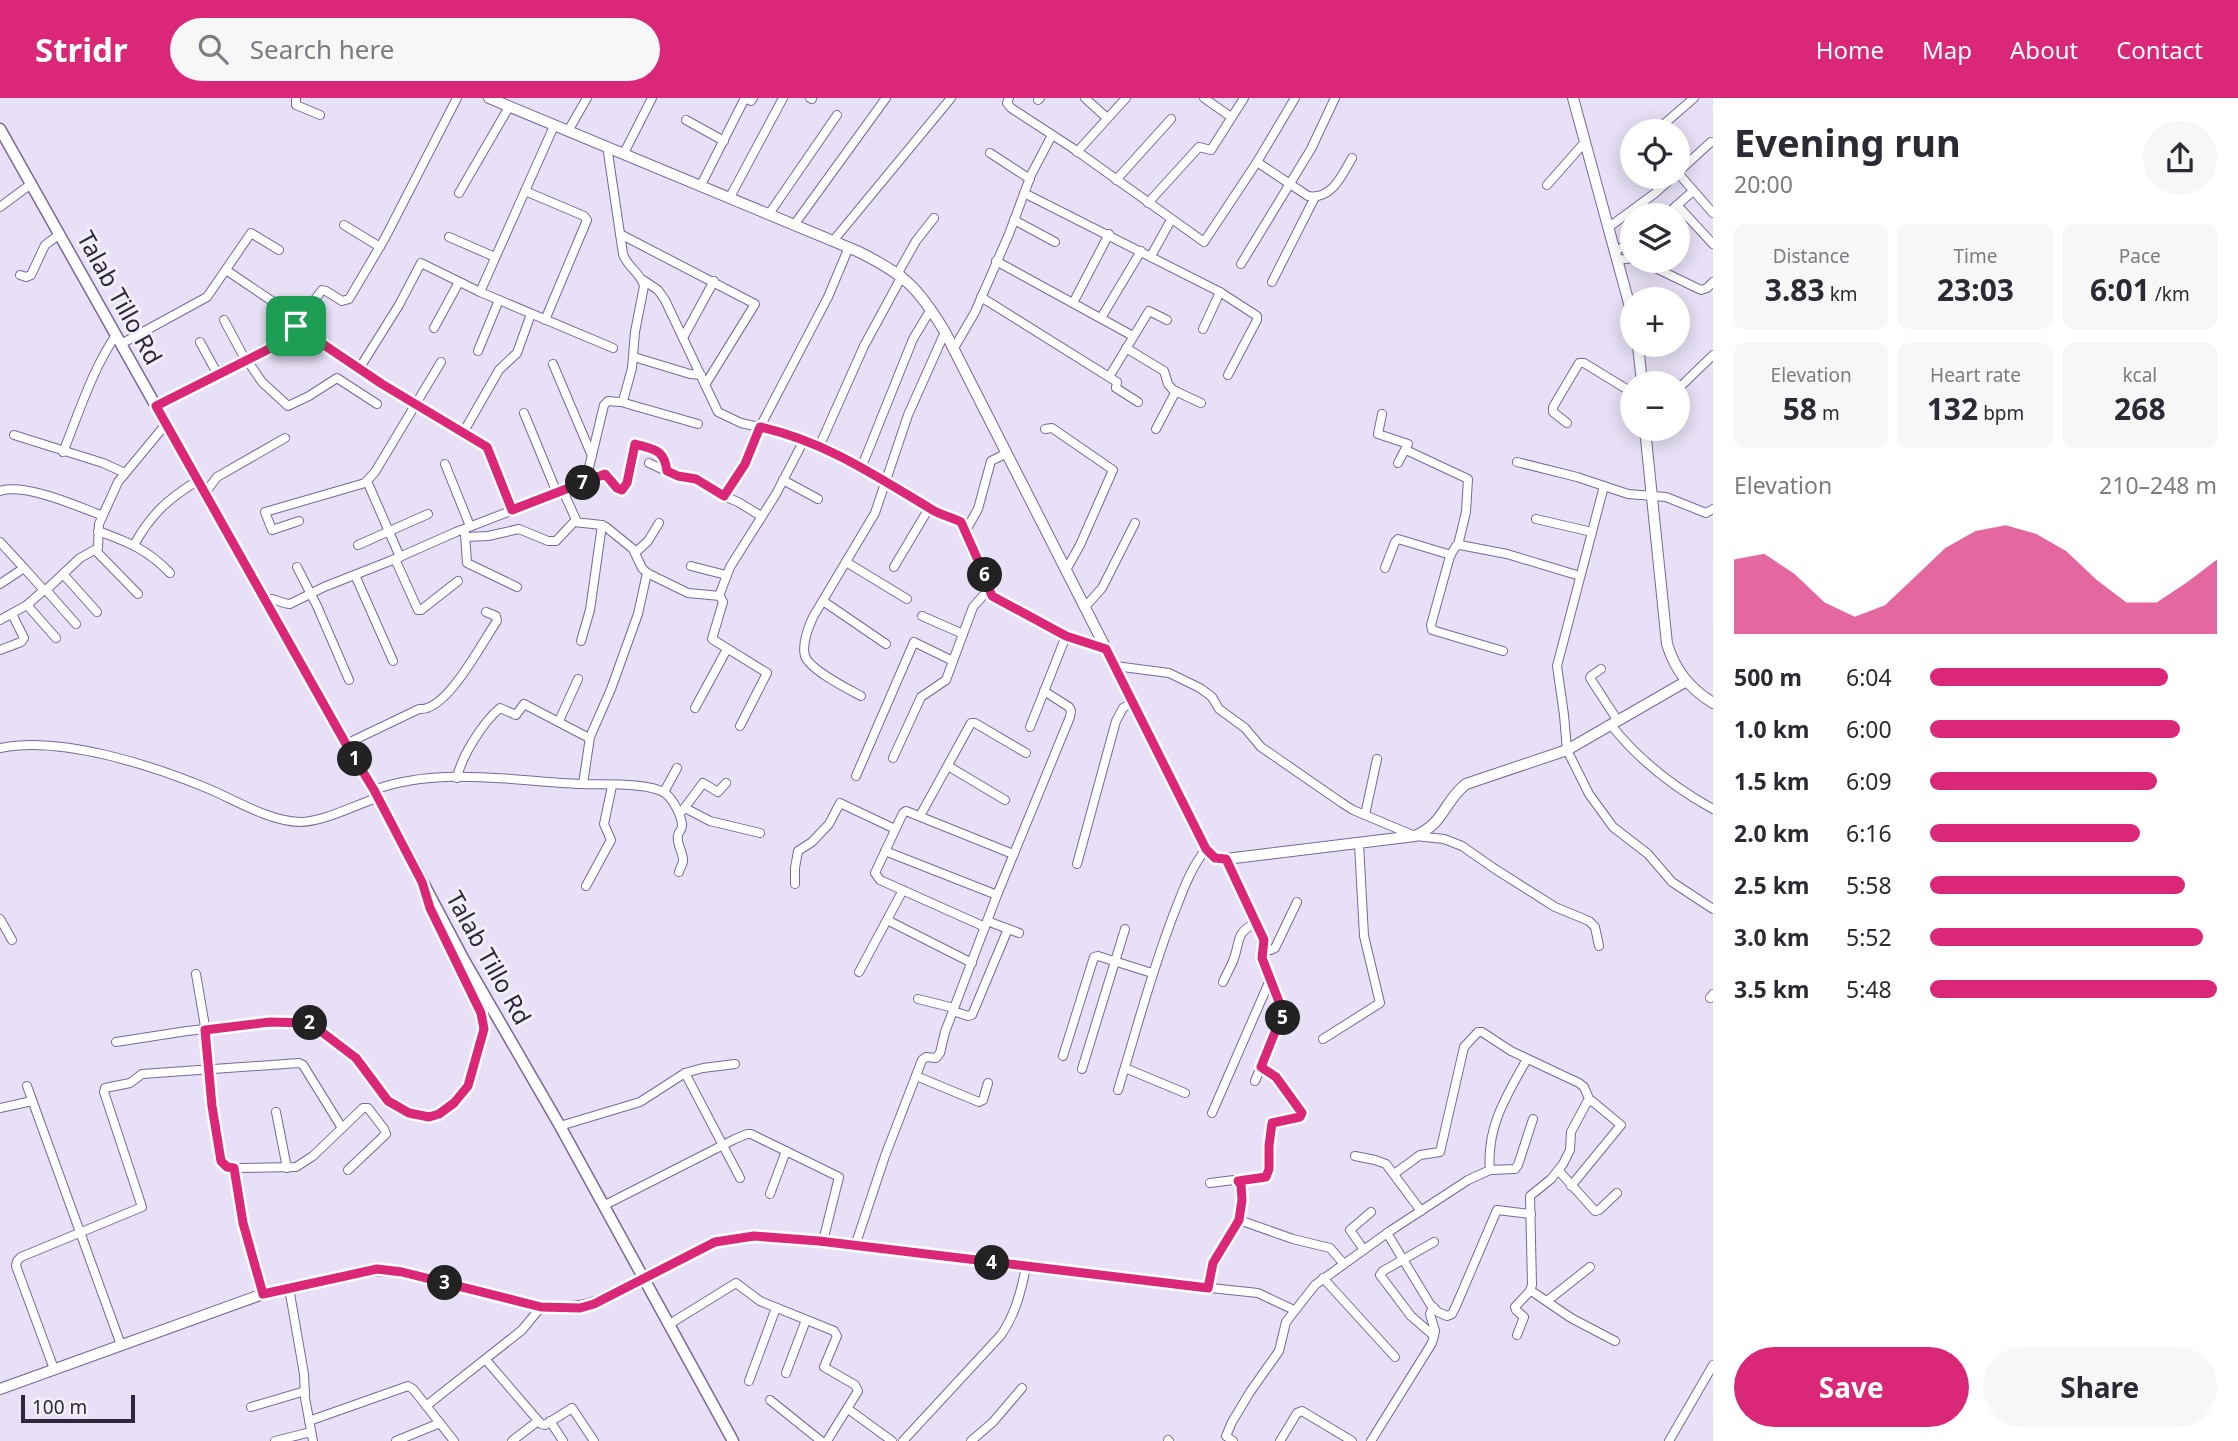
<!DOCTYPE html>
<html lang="en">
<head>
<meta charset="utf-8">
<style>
  :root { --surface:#fff; --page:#f7f7f7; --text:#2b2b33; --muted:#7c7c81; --accent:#db2777 }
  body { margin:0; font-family:"Noto Sans",sans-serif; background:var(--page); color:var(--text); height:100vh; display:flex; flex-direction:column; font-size:26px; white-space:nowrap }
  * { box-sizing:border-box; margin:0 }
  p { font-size:23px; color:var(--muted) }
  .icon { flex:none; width:38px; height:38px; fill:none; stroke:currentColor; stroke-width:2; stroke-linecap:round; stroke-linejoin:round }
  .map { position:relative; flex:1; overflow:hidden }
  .drawer { display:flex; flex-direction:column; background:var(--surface); width:525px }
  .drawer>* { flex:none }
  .controls { position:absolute; left:1620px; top:21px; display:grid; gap:14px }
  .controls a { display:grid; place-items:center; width:70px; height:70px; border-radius:50%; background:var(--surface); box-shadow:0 4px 18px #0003; font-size:35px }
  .scale { position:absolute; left:21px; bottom:18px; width:114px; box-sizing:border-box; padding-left:7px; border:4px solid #2e263b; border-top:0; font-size:19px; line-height:24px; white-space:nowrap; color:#2e263b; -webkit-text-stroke:5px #f2effa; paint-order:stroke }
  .pin { position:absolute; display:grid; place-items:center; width:60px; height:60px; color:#fff; margin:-30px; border-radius:14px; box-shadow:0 4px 10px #0006 }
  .km { position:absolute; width:35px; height:35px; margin:-18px; border-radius:50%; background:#222; color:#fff; font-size:19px; line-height:35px; text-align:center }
  .round { display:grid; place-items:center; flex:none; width:74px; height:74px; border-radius:37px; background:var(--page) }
  .headline { display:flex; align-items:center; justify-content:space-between; height:119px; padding:0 21px }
  h1 { font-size:38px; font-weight:700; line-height:52px }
  .figures { display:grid; grid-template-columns:repeat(3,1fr); gap:10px; height:119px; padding:7px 21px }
  .figures div { display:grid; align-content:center; border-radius:10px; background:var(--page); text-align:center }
  .figures b { font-size:30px; font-weight:700 }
  .figures small { font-size:19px; font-weight:400 }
  .figures p { font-size:19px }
  .chart { height:196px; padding:14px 21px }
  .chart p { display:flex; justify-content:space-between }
  .chart svg { width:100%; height:126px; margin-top:7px; fill:var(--accent); opacity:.7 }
  .button { display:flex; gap:14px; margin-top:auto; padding:14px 21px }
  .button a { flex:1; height:80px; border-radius:42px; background:var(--accent); color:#fff; font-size:28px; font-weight:700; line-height:80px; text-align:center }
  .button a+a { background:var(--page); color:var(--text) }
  ul { padding:0 21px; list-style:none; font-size:23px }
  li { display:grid; grid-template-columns:112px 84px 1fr; align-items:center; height:52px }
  li i { height:18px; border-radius:9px; background:var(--accent) }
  header { display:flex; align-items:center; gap:42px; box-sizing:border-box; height:98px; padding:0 35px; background:var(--accent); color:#fff }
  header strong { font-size:33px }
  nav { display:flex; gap:38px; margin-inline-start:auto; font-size:24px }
  .search { width:490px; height:63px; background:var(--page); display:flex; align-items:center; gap:18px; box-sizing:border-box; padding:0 24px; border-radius:38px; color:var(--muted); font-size:26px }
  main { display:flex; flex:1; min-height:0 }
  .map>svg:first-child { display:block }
</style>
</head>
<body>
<header>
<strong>Stridr</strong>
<div class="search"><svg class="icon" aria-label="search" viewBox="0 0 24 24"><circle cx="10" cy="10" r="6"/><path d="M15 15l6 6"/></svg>Search here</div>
<nav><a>Home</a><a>Map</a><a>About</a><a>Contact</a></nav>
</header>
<main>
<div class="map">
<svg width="1713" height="1343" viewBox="0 0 1713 1343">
  <rect width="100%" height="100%" fill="#e7e0f6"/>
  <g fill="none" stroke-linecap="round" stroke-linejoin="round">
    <g stroke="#796899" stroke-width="10">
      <g id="minor">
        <path d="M296 0V7L320 17"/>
        <path d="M810 0 812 1"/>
        <path d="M1009 0 1007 5 1011 10 1074 51 1204 144 1257 64 1295 0"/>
        <path d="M1085 0 1107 20"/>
        <path d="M1204 0 1231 19"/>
        <path d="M1038 2 1040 0"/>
        <path d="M686 22 724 43"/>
        <path d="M568 33 587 0"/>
        <path d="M1656 33 1694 0"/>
        <path d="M1077 54 1126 0"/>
        <path d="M624 55 652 0"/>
        <path d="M990 55 1030 81"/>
        <path d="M1257 64 1308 98C1332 102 1342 77 1352 60"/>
        <path d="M1678 74 1711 44"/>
        <path d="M1678 75 1713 115"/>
        <path d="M1116 82 1171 21"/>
        <path d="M701 87 745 0 751 3 753 0"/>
        <path d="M1547 87 1585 44"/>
        <path d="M525 93 584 118 587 122 545 222"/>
        <path d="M459 95 509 9"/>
        <path d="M1024 95 1220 194 1257 218V222L1228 277"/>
        <path d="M730 99 783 0"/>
        <path d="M1148 105 1199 49 1211 52 1244 0"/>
        <path d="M1677 107 1713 146"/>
        <path d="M0 109 31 86"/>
        <path d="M769 116 837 17"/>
        <path d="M1666 117 1693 93"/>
        <path d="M1014 122 1055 144"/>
        <path d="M344 127 380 149"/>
        <path d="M794 127 886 0"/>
        <path d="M1609 129 1654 96 1673 79"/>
        <path d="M620 136 755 206 705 287"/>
        <path d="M449 139 495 159"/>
        <path d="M833 143 951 0"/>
        <path d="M1615 153 1633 144"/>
        <path d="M1151 158 1171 122"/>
        <path d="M1618 162 1633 160"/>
        <path d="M996 163 1133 238"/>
        <path d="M1641 163 1701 192 1707 190 1713 184"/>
        <path d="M1241 166 1311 51 1335 0"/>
        <path d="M226 172 300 222"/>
        <path d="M898 175 916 143 934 120"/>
        <path d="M20 177 26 179 31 177 45 147 60 136"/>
        <path d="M643 182 658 192 665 202 718 314 741 325 773 332 819 349 862 368 931 412 961 424 970 449 981 469 992 498 1066 538 1106 551"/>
        <path d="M1272 184 1315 99"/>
        <path d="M480 194 554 28"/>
        <path d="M981 199 1117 284 1116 290 1138 304"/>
        <path d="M1073 205 1109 136"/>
        <path d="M1101 220 1141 153"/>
        <path d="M1678 220 1681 222"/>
        <path d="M224 222 246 263"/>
        <path d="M296 228 382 286 487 349 512 412"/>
        <path d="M434 230 459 184"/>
        <path d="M1203 231 1220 194"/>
        <path d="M684 238 714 183"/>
        <path d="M200 244 218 277"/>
        <path d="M121 246 207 199 251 135 279 152"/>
        <path d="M1126 250 1164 273 1168 286 1173 292 1201 305"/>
        <path d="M953 252 975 214 1009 136 1031 77 1052 37"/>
        <path d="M478 253 499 202"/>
        <path d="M634 259 690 276 701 277"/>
        <path d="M247 262 262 284 288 308 309 298 337 280 377 306"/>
        <path d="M553 266 592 358"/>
        <path d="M359 271 399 207 421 165 480 194 613 250"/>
        <path d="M1109 279 1149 213 1167 222"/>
        <path d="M1678 291 1713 257"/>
        <path d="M621 304 698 326"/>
        <path d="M156 308 285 241 322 192 326 193 342 203 349 201 385 140 457 0"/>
        <path d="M524 315 557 395"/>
        <path d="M1382 316 1378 336 1408 346 1398 365"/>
        <path d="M1567 325 1553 314V309L1579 265H1584L1633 295"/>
        <path d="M1045 331 1052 330 1113 372 1080 447 1066 472"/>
        <path d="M1156 331 1176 293"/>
        <path d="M463 335 499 272 517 255 531 216"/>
        <path d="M14 337 103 365 125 375"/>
        <path d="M819 349 864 248 902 178"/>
        <path d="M1406 352 1468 381 1466 414 1458 447"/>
        <path d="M63 354C79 315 92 272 116 237"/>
        <path d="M1517 364 1577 379 1628 396 1666 399 1706 415 1713 411"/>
        <path d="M649 365 674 377 700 383 719 396 738 404 761 418"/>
        <path d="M445 366 470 428"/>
        <path d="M862 368 913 241 931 211"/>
        <path d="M783 382 818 401"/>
        <path d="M367 383 400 459"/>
        <path d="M584 384 607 376 617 390 622 392 627 385 635 346C655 352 664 351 667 373"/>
        <path d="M1604 388 1557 568 1564 617 1567 652 1589 696 1613 729 1648 756 1672 784 1713 811"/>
        <path d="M0 393C26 385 76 408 101 417"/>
        <path d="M563 393 577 424"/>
        <path d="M205 395 217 379 285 340"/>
        <path d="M724 398 745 366 760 329 828 199 849 149"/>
        <path d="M1536 421 1592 434"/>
        <path d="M299 423 272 432 265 414 365 385 375 374 441 264"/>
        <path d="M98 433C128 444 147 451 170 475"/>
        <path d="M965 434 978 411 991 363 1007 355"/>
        <path d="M465 436 467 465 517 489"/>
        <path d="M466 439 488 438 519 431 548 443H556L574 424 602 427 606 429 633 451 642 470 647 475 688 495 720 498 723 504 712 541 767 575 740 628"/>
        <path d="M0 444 24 470"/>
        <path d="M134 447C151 416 168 401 197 383"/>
        <path d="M358 447 428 416"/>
        <path d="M95 452 138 496"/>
        <path d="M635 455 648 443 659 425"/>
        <path d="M395 461 418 512H421L458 483"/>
        <path d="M846 464 907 501"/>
        <path d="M691 468 726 477"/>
        <path d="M297 469 317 508 349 582"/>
        <path d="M894 469 929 410"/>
        <path d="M1385 470 1395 444 1398 441 1451 457"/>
        <path d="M63 476 97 514"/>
        <path d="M355 477 393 563"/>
        <path d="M0 486 24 470 42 490 46 492 80 460 98 450 99 426 118 384 166 326"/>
        <path d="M46 492 76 526"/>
        <path d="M719 498 730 469 776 396 804 342"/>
        <path d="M265 501C276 499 280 506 290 506L324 489 395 461 456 434 581 386 586 382 604 307 608 303 619 304 623 303 632 270 635 234 644 188C641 175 627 169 623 156L607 48"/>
        <path d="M823 503 886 546"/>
        <path d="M27 507 56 540"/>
        <path d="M1085 509 1102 490 1135 425"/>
        <path d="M922 518 963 536"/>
        <path d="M0 522 27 507 44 492"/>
        <path d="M581 543 590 512 602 427"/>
        <path d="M0 552 21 544 24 540 12 516"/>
        <path d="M1503 553 1432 532 1431 527 1450 458 1456 448 1460 447 1507 456 1580 478"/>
        <path d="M1115 568 1169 575 1200 590 1212 599 1219 611 1245 630 1261 649 1342 705 1353 712 1415 738 1444 741 1462 748 1495 771 1555 809 1589 823 1595 829 1599 848"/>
        <path d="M1601 571 1591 578 1590 580 1618 623"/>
        <path d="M861 598C848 591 810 572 805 558 802 547 808 530 813 519L875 415 908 317 945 234"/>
        <path d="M695 610 727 551"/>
        <path d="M559 623 578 581"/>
        <path d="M1611 627C1638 661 1675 690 1713 711"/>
        <path d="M1030 629 1066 538"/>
        <path d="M346 646 419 611C447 614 482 544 497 523L496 518 486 514"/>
        <path d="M0 650C60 637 154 668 209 691 237 703 269 723 300 724 323 724 355 707 377 700"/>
        <path d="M893 660 921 599 946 582 953 563"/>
        <path d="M948 668 1005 702"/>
        <path d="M856 678 914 544 953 563 973 509 989 491"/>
        <path d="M457 680C461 659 483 624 500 610L516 617 524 606 589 640"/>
        <path d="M583 686 590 639 611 591 638 516 647 475"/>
        <path d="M374 692C438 668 514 683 581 686 602 687 648 684 665 695 673 701 682 718 682 728 682 732 678 734 678 738 676 746 684 755 683 764 682 767 680 770 679 774"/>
        <path d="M664 694 677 670"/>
        <path d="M685 710 710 723 760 735"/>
        <path d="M683 712 703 685 718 694 726 685"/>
        <path d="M1365 717 1377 661"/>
        <path d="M920 718 971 625H975L1026 655"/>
        <path d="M885 753 997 797"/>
        <path d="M1226 761 1264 842 1262 860 1284 914 1255 983"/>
        <path d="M1077 766 1116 623 1123 610 1133 604"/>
        <path d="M795 786V770L798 753 812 744 829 726 840 705 895 731"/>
        <path d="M586 788 611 742 604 726 612 688"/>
        <path d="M0 821 12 842"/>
        <path d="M887 822 972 865"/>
        <path d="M987 823 1019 835"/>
        <path d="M985 829 880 782 875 775 903 715 906 713 1013 756"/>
        <path d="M1263 851 1271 852 1275 850 1297 804"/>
        <path d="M859 874 903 792"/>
        <path d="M196 876 207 940 209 986 221 1063 227 1069 235 1070 296 1069 313 1058 363 1010H368L384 1031 386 1036 348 1072"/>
        <path d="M1223 884C1226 877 1230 870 1233 863 1241 844 1234 835 1256 825"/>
        <path d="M1710 900 1713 896"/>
        <path d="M918 901 954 910"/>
        <path d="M953 913 968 918 972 917 1008 831"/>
        <path d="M1323 941 1380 905 1364 838 1359 746"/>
        <path d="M116 944 187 933 270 924 310 925 356 960 388 1003 409 1015 429 1019 439 1016 454 1005 468 988 483 936 484 925 481 915 437 825 427 800"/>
        <path d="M1063 958 1094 859 1098 858 1152 875"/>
        <path d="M1125 970 1185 995"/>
        <path d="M1082 971 1125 831"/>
        <path d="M685 975 740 1080"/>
        <path d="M916 978 979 1004 983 1002 988 985"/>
        <path d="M27 988 121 1247"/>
        <path d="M1118 992C1136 934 1151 875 1173 818 1182 795 1190 771 1206 751"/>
        <path d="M0 1010 32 1003"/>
        <path d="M276 1014 287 1070"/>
        <path d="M1212 1015 1270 882"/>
        <path d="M560 1028 640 1004 685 975 703 970 735 966"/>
        <path d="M1355 1058 1375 1062 1386 1066 1421 1113"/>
        <path d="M235 1070 243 1125 263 1196"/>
        <path d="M1490 1072C1486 1029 1507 997 1527 961"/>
        <path d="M1559 1073 1595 1113 1599 1112 1617 1095"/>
        <path d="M1394 1076 1420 1057 1440 1054 1464 949 1478 934H1482L1511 953 1579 985 1584 989 1590 1003"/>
        <path d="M1238 1083 1264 1080 1267 1077 1272 1025 1300 1019 1302 1017 1283 987 1261 969"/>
        <path d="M1210 1085 1234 1082 1241 1086 1242 1106 1239 1122"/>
        <path d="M770 1096 786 1053"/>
        <path d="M603 1108 735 1041 747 1036H751L839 1079 823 1143"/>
        <path d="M1387 1135 1430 1206 1438 1214 1447 1218 1452 1216 1456 1208 1497 1112 1531 1116"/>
        <path d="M1434 1144 1383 1173 1380 1177 1411 1218 1434 1238"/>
        <path d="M855 1148 885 1058 922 962 926 959 936 960 940 955 945 934 997 797 1070 619 1071 613 1069 609 1044 593"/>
        <path d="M1364 1152 1350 1132 1371 1114"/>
        <path d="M1323 1180 1395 1259"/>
        <path d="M644 1181C686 1158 718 1136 768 1138L1182 1187 1258 1195 1294 1212"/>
        <path d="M289 1190 304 1276 305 1300 313 1343"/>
        <path d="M1208 1190C1209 1170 1217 1164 1225 1147 1230 1138 1232 1128 1239 1122L1293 1141 1330 1150 1344 1166"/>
        <path d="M1530 1192 1571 1220 1615 1243"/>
        <path d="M1547 1203 1590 1169"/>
        <path d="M668 1227 736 1185 760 1203 834 1233 837 1238 824 1269 855 1287 858 1293 827 1343"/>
        <path d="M1517 1237 1524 1219 1516 1212 1515 1209 1530 1193 1532 1187 1530 1098 1551 1081 1563 1066 1570 1052 1571 1034 1587 1004 1592 1003 1621 1027 1571 1088"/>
        <path d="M486 1262 541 1326 545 1327 572 1310 594 1343"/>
        <path d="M54 1271 16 1168 17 1163 21 1159 142 1109 104 994 105 990 130 985 142 976 299 965 303 967 342 1030"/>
        <path d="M786 1275 806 1222"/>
        <path d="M749 1283 776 1210"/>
        <path d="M770 1302 821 1343"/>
        <path d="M426 1308 522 1232 541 1209"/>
        <path d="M251 1309 305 1293"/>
        <path d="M848 1311 892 1343"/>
        <path d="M309 1323 408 1288 413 1291 454 1343"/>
        <path d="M550 1323 563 1343"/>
        <path d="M1168 1342 1169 1343"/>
        <path d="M275 1343 311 1334"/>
        <path d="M396 1343 440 1325"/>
        <path d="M512 1343 538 1323"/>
        <path d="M903 1343 1001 1237C1015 1217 1021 1194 1026 1169"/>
        <path d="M971 1343 993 1324 1022 1290"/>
        <path d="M1233 1343 1226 1338 1232 1324 1250 1294 1279 1253 1286 1224 1315 1187 1390 1133 1468 1082 1490 1072 1515 1071 1518 1067 1533 1021"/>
        <path d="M1280 1343 1297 1315 1302 1313 1352 1343"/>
        <path d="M1371 1343 1432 1245 1435 1233 1430 1216 1433 1209"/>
        <path d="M1669 1343 1713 1267"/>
      </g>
    </g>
    <g stroke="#796899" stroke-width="12">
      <g id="tertiary">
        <path d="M489 0 857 153C904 176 918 189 945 234L1133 604 1206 751 1215 760 1226 761 1415 738C1446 724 1443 704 1466 686L1567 652 1685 584"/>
        <path d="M1573 0 1633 220"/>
        <path d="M1638 247 1642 285"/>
        <path d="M1645 331 1667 546C1675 572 1689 590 1713 605"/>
        <path d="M0 1291 263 1196 370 1172 402 1174 541 1209C589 1213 603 1201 644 1181"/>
      </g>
    </g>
    <g stroke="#796899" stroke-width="13">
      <path id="secondary" d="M0 31 346 646 374 692 464 862 560 1028 733 1343"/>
    </g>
    <use href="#minor" stroke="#fff" stroke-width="8"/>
    <use href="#tertiary" stroke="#fff" stroke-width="10"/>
    <use href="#secondary" stroke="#fff" stroke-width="10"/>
  </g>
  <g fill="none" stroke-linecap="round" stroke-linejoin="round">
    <g stroke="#fff" stroke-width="14">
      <path id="route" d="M296 228 382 286 487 349 512 412 605 376 617 390 622 392 627 385 635 346C655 352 664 351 667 373L678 378 696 381 724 398 745 366 760 329C826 344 874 377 931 411 940 417 951 419 961 424L981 469 992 498 1066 538 1106 551 1206 751 1215 760 1226 761 1264 842 1262 860 1283 914 1261 969 1276 979 1302 1015 1300 1019 1272 1025 1269 1048V1071L1266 1079 1238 1083 1241 1087 1242 1102 1239 1122 1213 1165 1208 1190 819 1143 754 1138 715 1144 594 1206 580 1210 541 1209 402 1174 377 1171 263 1196 243 1125 234 1070 227 1069 221 1063 212 1008 205 932 270 924 310 925 356 960 388 1003 409 1015 429 1019 439 1016 454 1005 468 988 484 931 481 915 430 810 422 784 374 692 346 646 156 308 265 253 285 241Z"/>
    </g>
    <use href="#route" stroke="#db2777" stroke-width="9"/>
  </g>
  <g text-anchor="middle" stroke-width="6" stroke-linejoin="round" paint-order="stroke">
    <g font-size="24" fill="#2e263b" stroke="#f2effa">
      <text transform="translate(119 200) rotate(61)" y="8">Talab Tillo Rd</text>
      <text transform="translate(488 860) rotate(61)" y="8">Talab Tillo Rd</text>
    </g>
  </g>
</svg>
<div class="controls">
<a><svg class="icon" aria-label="locate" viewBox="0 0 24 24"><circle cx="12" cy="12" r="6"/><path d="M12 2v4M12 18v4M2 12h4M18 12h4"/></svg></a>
<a><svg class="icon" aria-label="layers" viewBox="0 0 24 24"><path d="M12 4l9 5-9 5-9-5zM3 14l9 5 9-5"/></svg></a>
<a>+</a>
<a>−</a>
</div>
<div class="scale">100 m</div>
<div class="pin" style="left:296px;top:228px;background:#1e9e55"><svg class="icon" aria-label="arrive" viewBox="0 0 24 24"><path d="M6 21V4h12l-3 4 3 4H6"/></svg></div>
<b class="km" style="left:355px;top:661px">1</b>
<b class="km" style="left:310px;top:925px">2</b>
<b class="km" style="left:445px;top:1185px">3</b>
<b class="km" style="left:992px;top:1165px">4</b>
<b class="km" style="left:1283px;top:920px">5</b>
<b class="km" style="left:985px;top:477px">6</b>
<b class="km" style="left:583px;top:385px">7</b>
</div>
<section class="drawer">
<div class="headline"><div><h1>Evening run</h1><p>20:00</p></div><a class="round"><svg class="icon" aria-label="share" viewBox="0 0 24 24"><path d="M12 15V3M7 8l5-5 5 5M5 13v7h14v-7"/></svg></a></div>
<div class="figures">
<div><p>Distance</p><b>3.83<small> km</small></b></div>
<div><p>Time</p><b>23:03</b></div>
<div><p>Pace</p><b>6:01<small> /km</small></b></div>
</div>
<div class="figures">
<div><p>Elevation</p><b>58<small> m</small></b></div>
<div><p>Heart rate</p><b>132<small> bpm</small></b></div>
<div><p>kcal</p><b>268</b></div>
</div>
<div class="chart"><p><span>Elevation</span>210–248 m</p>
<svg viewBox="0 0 160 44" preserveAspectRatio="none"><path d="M0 44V18L10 16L20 23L30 33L40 38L50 34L60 24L70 14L80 8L90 6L100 9L110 15L120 25L130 33L140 33L150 26L160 18V44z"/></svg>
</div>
<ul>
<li><b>500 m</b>6:04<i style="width:83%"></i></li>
<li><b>1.0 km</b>6:00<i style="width:87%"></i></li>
<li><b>1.5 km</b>6:09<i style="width:79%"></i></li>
<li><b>2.0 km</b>6:16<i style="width:73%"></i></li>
<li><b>2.5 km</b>5:58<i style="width:89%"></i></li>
<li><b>3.0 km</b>5:52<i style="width:95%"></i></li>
<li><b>3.5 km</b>5:48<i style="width:100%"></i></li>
</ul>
<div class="button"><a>Save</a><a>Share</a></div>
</section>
</main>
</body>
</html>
